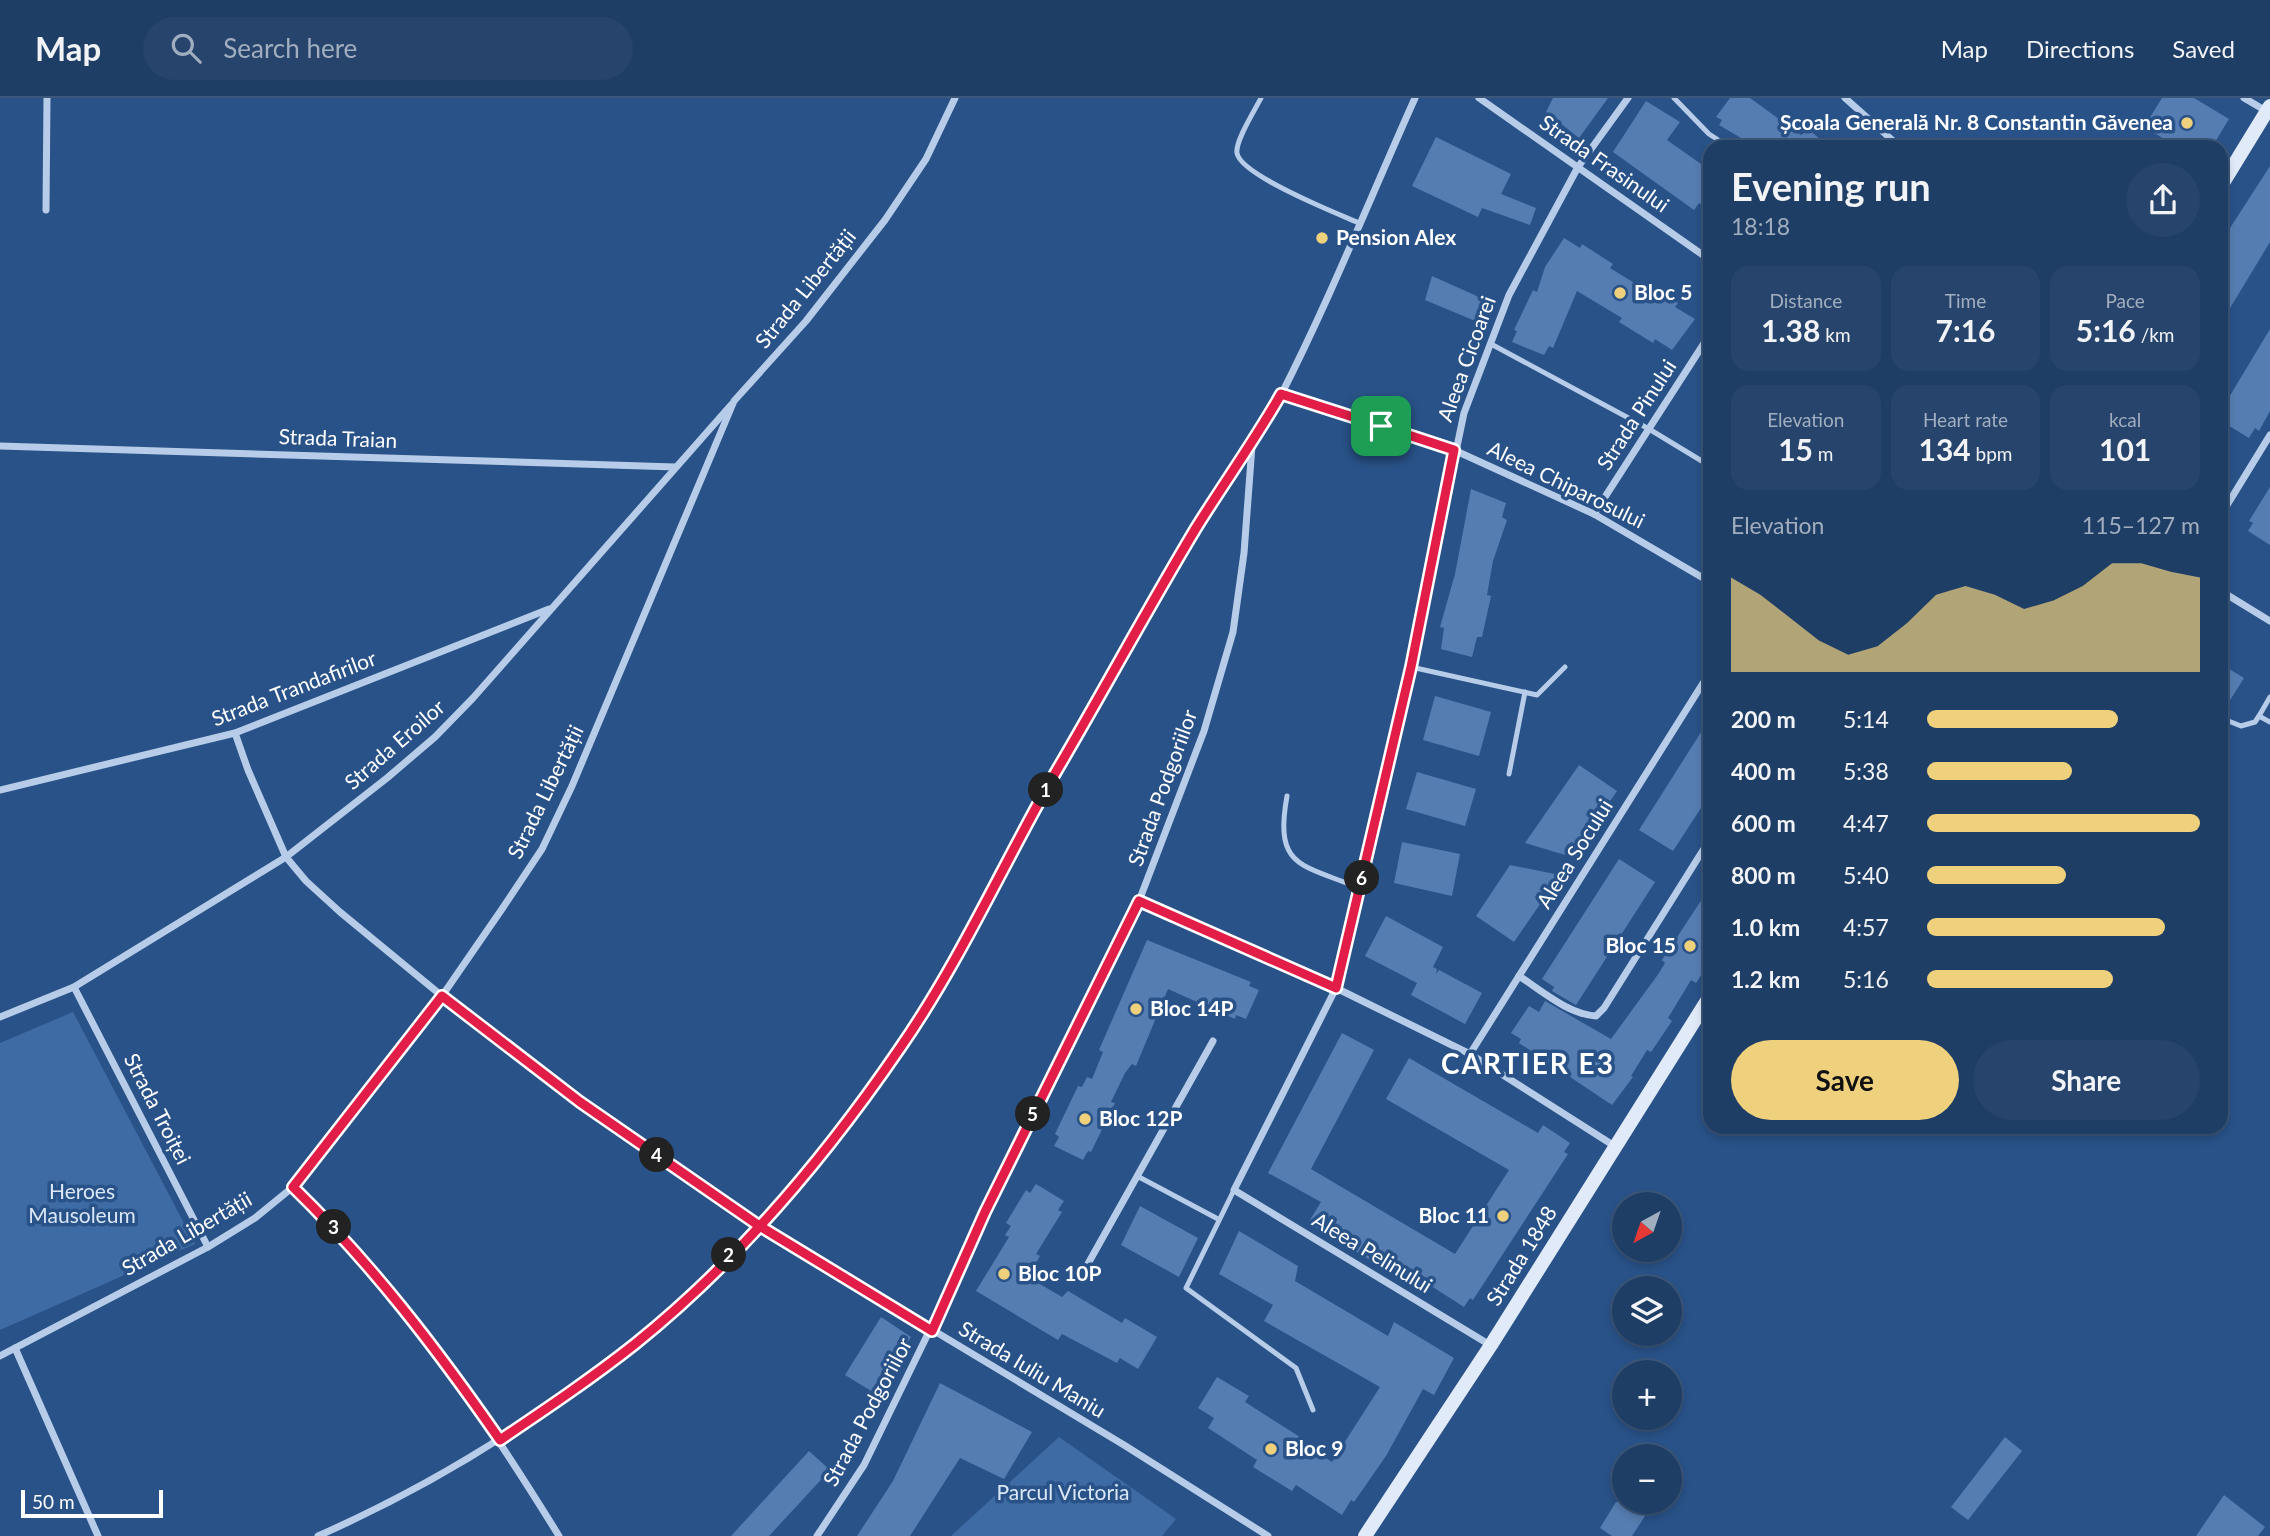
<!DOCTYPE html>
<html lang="en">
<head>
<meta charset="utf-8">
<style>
  :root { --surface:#1f3e66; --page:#27456c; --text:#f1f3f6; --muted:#a1aebf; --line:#3c577a; --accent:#efd07d }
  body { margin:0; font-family:Lato,sans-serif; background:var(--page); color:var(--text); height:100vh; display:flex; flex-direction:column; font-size:26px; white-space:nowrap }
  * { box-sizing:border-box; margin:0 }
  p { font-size:23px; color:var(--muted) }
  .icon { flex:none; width:38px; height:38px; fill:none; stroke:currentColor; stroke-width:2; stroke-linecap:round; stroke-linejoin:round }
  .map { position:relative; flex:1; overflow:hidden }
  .side { position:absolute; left:1703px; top:42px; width:525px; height:994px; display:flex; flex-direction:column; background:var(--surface); border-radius:21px; box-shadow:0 4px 10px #0003,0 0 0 2px var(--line) }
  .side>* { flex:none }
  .needle { width:46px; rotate:220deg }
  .fabs { position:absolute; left:1612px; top:1094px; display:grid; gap:14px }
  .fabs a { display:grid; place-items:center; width:70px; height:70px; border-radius:50%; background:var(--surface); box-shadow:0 4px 10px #0003,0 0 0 2px var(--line); font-size:35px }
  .scale { position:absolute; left:21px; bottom:18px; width:142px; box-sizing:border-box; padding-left:7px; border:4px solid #fff; border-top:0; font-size:19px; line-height:24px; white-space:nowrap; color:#fff; -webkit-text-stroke:5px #295288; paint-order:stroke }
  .pin { position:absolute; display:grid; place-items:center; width:60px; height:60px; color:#fff; margin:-30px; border-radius:14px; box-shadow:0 4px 10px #0006 }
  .km { position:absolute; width:35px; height:35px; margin:-18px; border-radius:50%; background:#222; color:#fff; font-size:19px; line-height:35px; text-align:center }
  .round { display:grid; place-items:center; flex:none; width:74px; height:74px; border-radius:37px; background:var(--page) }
  .headline { display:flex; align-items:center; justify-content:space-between; height:119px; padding:0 28px }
  h1 { font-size:38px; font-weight:700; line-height:52px }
  .figures { display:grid; grid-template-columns:repeat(3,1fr); gap:10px; height:119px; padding:7px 28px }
  .figures div { display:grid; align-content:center; border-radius:18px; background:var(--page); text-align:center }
  .figures b { font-size:30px; font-weight:700 }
  .figures small { font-size:19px; font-weight:400 }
  .figures p { font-size:19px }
  .chart { height:196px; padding:14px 28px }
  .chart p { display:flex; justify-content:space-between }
  .chart svg { width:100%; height:126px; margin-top:7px; fill:var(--accent); opacity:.7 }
  .cta { display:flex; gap:14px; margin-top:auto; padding:14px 28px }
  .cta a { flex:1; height:80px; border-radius:42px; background:var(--accent); color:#111; font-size:28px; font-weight:700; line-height:80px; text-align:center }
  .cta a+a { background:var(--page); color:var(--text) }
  ul { padding:0 28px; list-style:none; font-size:23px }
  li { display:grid; grid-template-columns:112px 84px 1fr; align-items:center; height:52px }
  li i { height:18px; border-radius:9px; background:var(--accent) }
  header { display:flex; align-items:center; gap:42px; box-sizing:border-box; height:98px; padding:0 35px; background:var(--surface); border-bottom:2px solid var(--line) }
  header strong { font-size:33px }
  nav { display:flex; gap:38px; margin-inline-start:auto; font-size:24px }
  .search { width:490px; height:63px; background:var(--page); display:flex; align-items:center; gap:18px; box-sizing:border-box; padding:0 24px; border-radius:38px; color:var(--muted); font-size:26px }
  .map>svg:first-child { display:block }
</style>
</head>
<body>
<header>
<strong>Map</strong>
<div class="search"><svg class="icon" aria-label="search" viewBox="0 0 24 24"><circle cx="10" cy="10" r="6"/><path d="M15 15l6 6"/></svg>Search here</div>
<nav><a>Map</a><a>Directions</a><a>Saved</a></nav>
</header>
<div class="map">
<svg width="2270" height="1438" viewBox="0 0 2270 1438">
  <rect width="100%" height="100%" fill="#295288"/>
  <g fill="#3e6ba4">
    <path d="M73 914 195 1146 0 1232V945Z"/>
    <path d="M1059 1339 1176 1421 1162 1438H951Z"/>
  </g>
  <g fill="#567db1">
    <path d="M1553 0H1608L1579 40 1546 14Z"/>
    <path d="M1730 0H1750L1801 37 1809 32 1830 49H1759L1741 40 1719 27 1722 22 1716 19Z"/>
    <path d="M2162 0H2194L2229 21 2212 49H2178L2144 29Z"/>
    <path d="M1646 3 1680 24 1667 42 1701 66 1710 54V113L1699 105 1694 112 1613 54Z"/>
    <path d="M1436 39 1511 76 1501 96 1536 110 1530 127 1482 110 1478 119 1412 88Z"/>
    <path d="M2270 68V144L2221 225V144Z"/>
    <path d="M1564 140 1580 150 1582 146 1613 166 1610 170 1644 191 1647 186 1678 205 1675 209 1695 221 1672 252 1655 241 1653 245 1619 224 1622 220 1577 193 1553 250 1549 248 1544 257 1512 244 1517 233 1514 232 1533 192 1537 194 1545 169Z"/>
    <path d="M1432 178 1488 203 1480 225 1425 202Z"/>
    <path d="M2270 231V313L2259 333 2255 330 2249 340 2221 323 2226 314 2222 311Z"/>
    <path d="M2270 389V447L2248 433 2253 425 2249 423Z"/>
    <path d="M1471 391 1506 405 1502 419 1507 422 1493 463 1487 497 1491 498 1482 539H1477L1472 559 1441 551 1444 530 1440 529 1455 476Z"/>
    <path d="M2221 566 2244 580 2222 615H2221Z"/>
    <path d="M1435 598 1491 614 1479 658 1423 642Z"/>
    <path d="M1710 620V696L1673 753 1639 732Z"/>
    <path d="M1579 667 1617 693 1572 759 1525 745Z"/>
    <path d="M1417 674 1476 691 1465 728 1406 711Z"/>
    <path d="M1402 744 1460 756 1452 798 1394 785Z"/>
    <path d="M1619 761 1655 784 1576 907 1552 893 1554 889 1542 881Z"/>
    <path d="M1510 767 1560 777 1514 844 1476 818Z"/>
    <path d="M1710 789V864L1696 885 1691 882 1668 920 1672 923 1651 954 1647 952 1631 978 1633 979 1612 1007 1519 945 1521 941 1511 935 1529 908 1539 914 1545 903 1611 941 1659 875 1665 865 1662 862Z"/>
    <path d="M1386 818 1443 849 1433 869 1437 871 1436 876 1439 872 1482 895 1465 926 1411 897 1417 885 1365 858Z"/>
    <path d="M1147 842 1251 884 1249 888 1259 892 1246 921 1236 917 1235 921 1168 891 1136 968 1132 966 1125 975 1111 1004 1115 1005 1091 1054 1088 1053 1083 1062 1054 1048 1059 1039 1055 1036 1078 988 1082 989 1087 979 1092 981 1103 954 1099 952Z"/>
    <path d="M1342 935 1374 952 1311 1071 1455 1156 1509 1072 1386 1001 1409 960 1538 1035 1543 1027 1570 1045 1564 1054 1568 1056 1473 1202 1470 1200 1464 1209 1417 1179 1412 1187 1308 1125 1321 1104 1268 1075Z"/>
    <path d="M1036 1086 1064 1103 1058 1112 1062 1114 1036 1156 1040 1158 1028 1179 1062 1199 1068 1193 1122 1225 1125 1220 1157 1239 1138 1271 1120 1260 1117 1265 1062 1236 1058 1242 976 1193 1009 1139 1005 1137 1011 1128 1006 1125 1026 1092 1030 1095Z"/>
    <path d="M1140 1108 1198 1140 1179 1179 1121 1147Z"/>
    <path d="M1239 1133 1298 1168 1295 1183 1388 1238 1394 1224 1454 1260 1434 1297 1423 1291 1386 1358 1354 1404 1351 1402 1342 1417 1296 1387 1292 1393 1253 1369 1257 1362 1208 1330 1214 1320 1198 1310 1217 1279 1249 1298 1245 1304 1300 1339 1298 1342 1332 1364 1380 1289 1264 1223 1273 1207 1219 1176Z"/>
    <path d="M881 1219 911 1239 876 1296 845 1277Z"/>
    <path d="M940 1285 1032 1334 1004 1381 960 1360 910 1438H857L893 1383Z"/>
    <path d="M2005 1339 2022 1353 1968 1422 1951 1409Z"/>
    <path d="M809 1353 830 1372 769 1438H731Z"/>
    <path d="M2224 1397 2265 1429 2258 1438H2196Z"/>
    <path d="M1616 1404H1654L1632 1438H1612L1600 1430Z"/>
  </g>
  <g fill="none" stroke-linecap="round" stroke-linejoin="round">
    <g stroke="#b6cce8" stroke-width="5">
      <path d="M1261 0C1255 12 1235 43 1237 55 1240 77 1336 115 1359 125"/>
      <path d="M1674 0 1709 36 1729 49"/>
      <path d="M1491 246 1649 331 1710 368"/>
      <path d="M1411 569 1537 597 1565 569"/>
      <path d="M2259 618 2270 599"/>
      <path d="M2221 620 2241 628 2255 624 2259 618 2270 624"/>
      <path d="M1509 676 1525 594"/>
      <path d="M1287 698C1274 770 1301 766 1359 790"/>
      <path d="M1139 1079 1218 1121"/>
      <path d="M1234 1092 1186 1190 1296 1270 1313 1312"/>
    </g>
    <g stroke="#b6cce8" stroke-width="7">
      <path d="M1479 0 1710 162"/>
      <path d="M1845 0 1900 49"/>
      <path d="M2244 0 2268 14"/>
      <path d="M46 112 47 0"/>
      <path d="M1281 296 1454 352 1594 416 1710 484"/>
      <path d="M0 348 675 369"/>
      <path d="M1594 416 1710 236"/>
      <path d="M2221 417 2270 337"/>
      <path d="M2221 493 2270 523"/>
      <path d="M235 635 248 672 286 759 306 783 340 814 442 898 580 1004 758 1127 1124 1347 1268 1438"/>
      <path d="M0 692 235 635 549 511"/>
      <path d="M1139 803 1336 890 1470 956 1616 1049"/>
      <path d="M1519 878C1542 893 1568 916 1596 918L1604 910 1710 741"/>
      <path d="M74 889 208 1149"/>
      <path d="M0 919 74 889 286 759 387 680 435 639 473 600 731 307"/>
      <path d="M1470 956 1710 574"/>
      <path d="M293 1089C401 1194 480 1310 559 1438"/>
      <path d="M1080 1180 1213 943"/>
      <path d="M1490 1247 1234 1092 1336 890 1411 569 1464 315 1509 197 1578 69 1628 0"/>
      <path d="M15 1250 98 1438"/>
      <path d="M0 1258 208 1149 255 1120 293 1089 442 898 502 811 542 751 572 688 734 303 806 223 885 122 926 61 955 0"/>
      <path d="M318 1438C555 1333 757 1164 902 948 967 850 1017 742 1076 640 1117 571 1154 499 1196 430 1224 385 1256 344 1281 297 1330 201 1371 98 1415 0"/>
      <path d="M817 1438 864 1367 1139 803 1204 633 1233 534 1244 455 1252 348"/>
    </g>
    <g stroke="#e0eaf8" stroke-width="14">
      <path d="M2221 88 2270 8"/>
      <path d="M1365 1438 1491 1247 1710 898"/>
    </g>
  </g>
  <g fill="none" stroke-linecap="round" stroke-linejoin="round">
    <g stroke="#fff" stroke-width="14">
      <path id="route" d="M1381 328 1281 296C1255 342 1224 385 1196 430 1148 510 1104 592 1057 672 1004 764 961 862 900 950 827 1057 737 1164 635 1246 592 1280 546 1311 500 1342 437 1251 372 1166 293 1089L442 898 580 1004 758 1127 932 1233 985 1114 1139 803 1336 890 1411 569 1454 352 1381 328"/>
    </g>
    <use href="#route" stroke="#e11d48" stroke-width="9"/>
  </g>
  <g fill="#efd07d" stroke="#295288" stroke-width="2.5">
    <circle cx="2187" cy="25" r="7"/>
    <circle cx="1322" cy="140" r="7"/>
    <circle cx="1620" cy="195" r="7"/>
    <circle cx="1690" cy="848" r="7"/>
    <circle cx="1136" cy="911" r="7"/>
    <circle cx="1085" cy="1021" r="7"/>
    <circle cx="1503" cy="1118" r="7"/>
    <circle cx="1004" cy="1176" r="7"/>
    <circle cx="1271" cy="1351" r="7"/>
  </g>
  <g text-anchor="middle" stroke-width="7" stroke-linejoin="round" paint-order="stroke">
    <g font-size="21" font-weight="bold" fill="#fff" stroke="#295288" text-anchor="start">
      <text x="2173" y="32" text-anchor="end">Școala Generală Nr. 8 Constantin Găvenea</text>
      <text x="1336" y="147">Pension Alex</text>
      <text x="1634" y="202">Bloc 5</text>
      <text x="1676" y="855" text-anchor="end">Bloc 15</text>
      <text x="1150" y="918">Bloc 14P</text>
      <text x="1099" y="1028">Bloc 12P</text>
      <text x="1489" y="1125" text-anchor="end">Bloc 11</text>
      <text x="1018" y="1183">Bloc 10P</text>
      <text x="1285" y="1358">Bloc 9</text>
    </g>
    <g font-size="21" fill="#fff" stroke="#295288">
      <text transform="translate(1604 66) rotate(35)" y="7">Strada Frasinului</text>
      <text transform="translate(806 191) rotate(-51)" y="7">Strada Libertății</text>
      <text transform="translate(1467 261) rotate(-70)" y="7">Aleea Cicoarei</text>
      <text transform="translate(1637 317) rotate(-57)" y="7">Strada Pinului</text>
      <text transform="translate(338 341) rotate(2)" y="7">Strada Traian</text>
      <text transform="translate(1566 387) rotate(26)" y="7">Aleea Chiparosului</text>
      <text transform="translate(294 591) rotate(-21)" y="7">Strada Trandafirilor</text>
      <text transform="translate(395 647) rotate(-41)" y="7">Strada Eroilor</text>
      <text transform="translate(1163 690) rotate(-70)" y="7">Strada Podgoriilor</text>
      <text transform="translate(546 694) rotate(-64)" y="7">Strada Libertății</text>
      <text transform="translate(1575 756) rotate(-58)" y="7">Aleea Socului</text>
      <text transform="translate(157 1011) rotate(63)" y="7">Strada Troiței</text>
      <text transform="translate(187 1136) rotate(-30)" y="7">Strada Libertății</text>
      <text transform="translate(1372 1155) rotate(31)" y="7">Aleea Pelinului</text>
      <text transform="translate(1522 1158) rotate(-58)" y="7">Strada 1848</text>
      <text transform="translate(1032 1272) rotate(31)" y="7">Strada Iuliu Maniu</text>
      <text transform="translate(868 1314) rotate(-62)" y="7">Strada Podgoriilor</text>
    </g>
    <g font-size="21" fill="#dae7f7" stroke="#295288">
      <text x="82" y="1101">Heroes<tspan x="82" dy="24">Mausoleum</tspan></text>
      <text x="1063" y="1402">Parcul Victoria</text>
    </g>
    <g font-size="28" font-weight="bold" letter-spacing="2" fill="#fff" stroke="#295288">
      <text x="1528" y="976">CARTIER E3</text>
    </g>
  </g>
</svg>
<div class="fabs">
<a><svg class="needle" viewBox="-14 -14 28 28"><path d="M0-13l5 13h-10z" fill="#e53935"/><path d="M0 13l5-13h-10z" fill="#a1aebf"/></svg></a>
<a><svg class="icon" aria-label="layers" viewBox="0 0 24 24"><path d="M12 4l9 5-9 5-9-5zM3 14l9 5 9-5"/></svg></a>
<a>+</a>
<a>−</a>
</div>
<div class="scale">50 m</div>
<div class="pin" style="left:1381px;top:328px;background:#1e9e55"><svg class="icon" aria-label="arrive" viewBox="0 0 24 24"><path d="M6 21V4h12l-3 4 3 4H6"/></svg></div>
<b class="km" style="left:1046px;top:692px">1</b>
<b class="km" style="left:729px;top:1157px">2</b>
<b class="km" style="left:334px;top:1129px">3</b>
<b class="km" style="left:657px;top:1057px">4</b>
<b class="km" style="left:1033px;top:1016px">5</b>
<b class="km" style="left:1362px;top:780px">6</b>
<section class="side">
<div class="headline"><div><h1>Evening run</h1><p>18:18</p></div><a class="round"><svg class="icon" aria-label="share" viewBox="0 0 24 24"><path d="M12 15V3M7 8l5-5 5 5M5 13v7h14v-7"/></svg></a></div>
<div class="figures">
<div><p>Distance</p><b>1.38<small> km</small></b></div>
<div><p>Time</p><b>7:16</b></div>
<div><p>Pace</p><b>5:16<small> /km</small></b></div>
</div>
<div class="figures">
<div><p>Elevation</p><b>15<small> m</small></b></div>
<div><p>Heart rate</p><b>134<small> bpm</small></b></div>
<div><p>kcal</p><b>101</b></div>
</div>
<div class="chart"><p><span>Elevation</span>115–127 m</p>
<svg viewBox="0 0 160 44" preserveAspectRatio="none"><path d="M0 44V11L10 17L20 25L30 33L40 38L50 35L60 27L70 17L80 14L90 17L100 22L110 19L120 14L130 6L140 6L150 9L160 11V44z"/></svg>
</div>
<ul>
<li><b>200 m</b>5:14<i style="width:70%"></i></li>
<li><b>400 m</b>5:38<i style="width:53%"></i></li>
<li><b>600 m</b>4:47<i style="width:100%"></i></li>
<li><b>800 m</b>5:40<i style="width:51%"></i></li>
<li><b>1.0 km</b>4:57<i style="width:87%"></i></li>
<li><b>1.2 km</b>5:16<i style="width:68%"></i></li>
</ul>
<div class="cta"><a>Save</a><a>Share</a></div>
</section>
</div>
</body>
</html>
